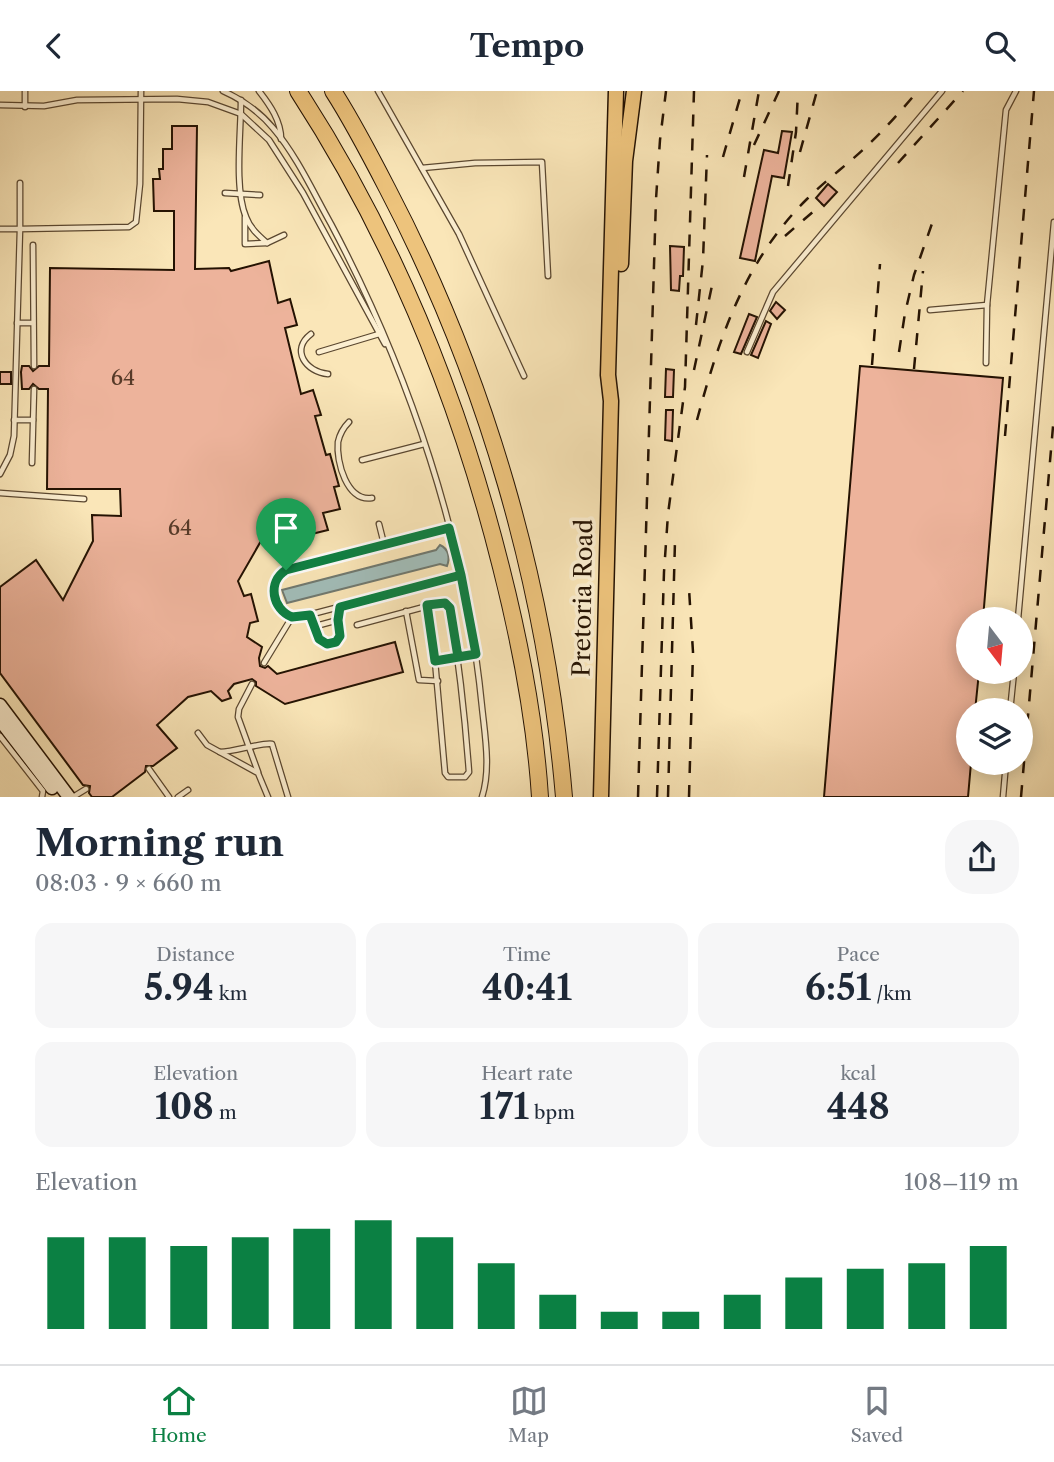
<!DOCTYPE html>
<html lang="en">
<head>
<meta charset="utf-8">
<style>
  :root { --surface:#fff; --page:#f6f6f7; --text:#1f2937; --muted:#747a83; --line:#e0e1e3; --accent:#0b8043 }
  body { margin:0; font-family:"Libre Caslon Text",serif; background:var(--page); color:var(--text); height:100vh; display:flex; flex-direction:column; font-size:26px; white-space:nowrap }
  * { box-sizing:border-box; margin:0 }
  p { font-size:23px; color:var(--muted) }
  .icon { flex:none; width:38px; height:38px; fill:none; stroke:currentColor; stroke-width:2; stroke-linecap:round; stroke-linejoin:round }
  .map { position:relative; height:706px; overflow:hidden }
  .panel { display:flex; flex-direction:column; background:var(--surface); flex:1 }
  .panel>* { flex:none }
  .needle { width:46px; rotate:164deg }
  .buttons { position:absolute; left:956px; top:516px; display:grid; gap:14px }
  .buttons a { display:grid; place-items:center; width:77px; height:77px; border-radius:50%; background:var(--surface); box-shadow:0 4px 18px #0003; font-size:35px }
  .pin { position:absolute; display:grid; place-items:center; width:60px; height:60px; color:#fff; margin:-72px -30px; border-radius:50% 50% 50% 0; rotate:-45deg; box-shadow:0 0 7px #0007 }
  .pin .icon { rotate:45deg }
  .round { display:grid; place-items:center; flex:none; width:74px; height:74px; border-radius:28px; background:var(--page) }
  .head { display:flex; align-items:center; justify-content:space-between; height:119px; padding:0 35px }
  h1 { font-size:38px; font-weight:700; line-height:52px }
  .stats { display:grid; grid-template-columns:repeat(3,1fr); gap:10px; height:119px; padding:7px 35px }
  .stats div { display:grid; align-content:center; border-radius:18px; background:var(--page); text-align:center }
  .stats b { font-size:35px; font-weight:700 }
  .stats small { font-size:19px; font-weight:400 }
  .stats p { font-size:19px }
  .chart { height:196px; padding:14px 35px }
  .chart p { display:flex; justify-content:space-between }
  .chart svg { width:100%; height:126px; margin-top:7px; stroke:var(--accent); stroke-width:6 }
  header { display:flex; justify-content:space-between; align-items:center; height:91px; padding:0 35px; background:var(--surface); font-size:32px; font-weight:700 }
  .dock { display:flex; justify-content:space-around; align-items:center; height:98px; border-top:2px solid var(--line); background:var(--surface); font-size:19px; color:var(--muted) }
  .dock a { display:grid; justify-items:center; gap:4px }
  .dock .current { color:var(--accent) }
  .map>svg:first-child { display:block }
</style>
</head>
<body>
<header><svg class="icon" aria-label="back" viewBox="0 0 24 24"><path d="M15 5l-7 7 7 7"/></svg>Tempo<svg class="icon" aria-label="search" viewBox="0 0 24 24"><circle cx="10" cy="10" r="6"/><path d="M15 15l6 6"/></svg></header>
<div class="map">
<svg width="1054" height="706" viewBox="0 0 1054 706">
  <rect width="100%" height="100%" fill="#fae6b8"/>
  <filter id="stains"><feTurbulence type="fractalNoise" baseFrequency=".00286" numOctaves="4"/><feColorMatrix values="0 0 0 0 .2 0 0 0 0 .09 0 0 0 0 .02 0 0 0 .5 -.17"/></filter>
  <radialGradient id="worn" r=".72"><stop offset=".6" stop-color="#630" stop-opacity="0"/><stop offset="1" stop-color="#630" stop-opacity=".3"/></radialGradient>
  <path fill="#a2bdb9" stroke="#707970" stroke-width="2" d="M440 454C449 458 450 467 447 475L440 473 287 512 282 499 436 459Z"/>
  <g fill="#edb39b" stroke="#241202" stroke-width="2">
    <path d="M172 35H197L195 178 229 177 231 180 269 170 278 212 290 208 297 234 285 237 301 303 313 299 321 324 315 325 326 364 330 363 339 395 334 396 340 418 323 422 328 439 283 450 279 434 269 436 238 490 244 505 251 503 258 530 250 532 247 546 262 556 259 567 260 575 265 577 268 575 277 583 395 551 403 581 285 613 256 595V591L252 588 234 593 228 600 231 607 222 610 211 600 188 606 157 634 177 657 153 675H146L145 681 112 706H92L89 702 90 695 83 694 0 582V496L36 469 63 509 93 450 92 424 121 425 120 398H47L48 298H39L33 293 29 298H22L21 281 22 275H29L33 280 39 275H49L50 177 174 179V120H154L153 88H160L159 78H163V58H172Z"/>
    <path d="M782 40 792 41 784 87 772 85 755 170 740 167 764 59 778 62Z"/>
    <path d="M828 93 837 101 824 115 816 107Z"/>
    <path d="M670 155 684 156 683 185H680L679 200 671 199Z"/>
    <path d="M776 211 785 219 777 228 770 220Z"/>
    <path d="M749 223 757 226 741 263 734 261Z"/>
    <path d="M766 230 771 233 758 267 751 264Z"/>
    <path d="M860 275 1003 287 983 528H968V581H979L975 620H968V672H971L968 706H824Z"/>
    <path d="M666 278 674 279 673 306H665Z"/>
    <rect x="0" y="281" width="11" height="12"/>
    <path d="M666 319H673L672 350 665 349Z"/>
  </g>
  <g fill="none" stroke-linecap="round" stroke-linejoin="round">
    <g stroke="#5a4730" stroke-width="7">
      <g id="lane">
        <path d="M25 0V16"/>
        <path d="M223 0C243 9 259 20 273 37 297 65 313 101 331 133 409 280 466 450 482 616 485 645 491 678 482 706"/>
        <path d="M259 0C270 14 281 30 281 48"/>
        <path d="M378 0 459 143 524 285"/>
        <path d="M241 9C241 41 234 98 246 126 250 137 258 144 267 152"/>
        <path d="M0 14 44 15 77 9 177 8 208 11 241 23 269 49 303 102 385 253"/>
        <path d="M422 77 475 72 542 71 548 185"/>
        <path d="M225 102 260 104"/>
        <path d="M245 126V153L267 152 284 144"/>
        <path d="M0 138H20V92"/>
        <path d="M33 154 34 275"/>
        <path d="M930 219 987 214"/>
        <path d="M17 232H33"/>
        <path d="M311 243C290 259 306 281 328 283"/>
        <path d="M319 261 379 243"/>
        <path d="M747 261 773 201 942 0"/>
        <path d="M986 272 987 214 1006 19 1016 0"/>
        <path d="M14 329H33"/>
        <path d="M349 331C343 337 340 342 338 351 336 371 347 411 372 407"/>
        <path d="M362 369 424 353"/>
        <path d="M32 372 34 298"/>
        <path d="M0 383 10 364 14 345 20 138 129 136 136 131 140 93 141 0"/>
        <path d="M0 402 84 408"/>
        <path d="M379 433 384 453"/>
        <path d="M449 437 290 477 276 487C271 504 276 525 297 527L461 484"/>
        <path d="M427 514 435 570"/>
        <path d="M406 520 419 589 438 590"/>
        <path d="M310 524 322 552H331L340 545 338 529 340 516"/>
        <path d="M1018 528 1054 131"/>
        <path d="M357 534 439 512H445L450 517C459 572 465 626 469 681L465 686H448L445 682 435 570 476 563"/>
        <path d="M316 535 338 529"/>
        <path d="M264 572 292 526"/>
        <path d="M252 593 239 618 238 626 258 681"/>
        <path d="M1010 620 1014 581"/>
        <path d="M198 642 207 654 258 682 268 706"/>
        <path d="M0 645 43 700 42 706"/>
        <path d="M220 661C234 661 263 651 272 653L288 706"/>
        <path d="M149 678 169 706"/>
        <path d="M73 706 86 698"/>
        <path d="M178 706 188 699"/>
        <path d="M1003 706 1006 672"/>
      </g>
    </g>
    <g stroke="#241202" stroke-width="15">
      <g id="secondary">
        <path d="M0 614 69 706"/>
        <path d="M0 629 52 697"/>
      </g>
    </g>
    <g stroke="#241202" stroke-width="17">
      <g id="primary">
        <path d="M621 173 625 70 634 0"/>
        <path d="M601 706 611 310 608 284 616 0"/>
      </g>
    </g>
    <g stroke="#241202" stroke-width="18">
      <g id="highway">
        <path d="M298 0C393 146 459 308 501 476 520 551 535 628 540 706"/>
        <path d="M333 0C353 31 370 64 387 97 486 286 546 494 564 706"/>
      </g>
    </g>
    <use href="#lane" stroke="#fcefd1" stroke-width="4.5"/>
    <use href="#secondary" stroke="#fcefd1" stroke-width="12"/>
    <use href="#primary" stroke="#edc37c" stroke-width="14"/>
    <use href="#highway" stroke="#edc37c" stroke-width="16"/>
    <g stroke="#241202" stroke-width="2.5" stroke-dasharray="12 12" stroke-linecap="butt">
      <path d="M754 54 779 0"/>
      <path d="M800 61 817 0"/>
      <path d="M723 66 742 0"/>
      <path d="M898 72 963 0"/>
      <path d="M744 86 759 0"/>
      <path d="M788 95 796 41 798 0"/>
      <path d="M785 145 822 113"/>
      <path d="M696 234 703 169 707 64"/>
      <path d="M899 261 905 222 914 184 935 124"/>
      <path d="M872 274 880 173"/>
      <path d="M914 278 923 180"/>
      <path d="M694 279 713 190"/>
      <path d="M697 329C719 247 745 169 807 108 827 88 851 71 871 51 888 35 903 17 918 0"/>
      <path d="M1005 345 1034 0"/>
      <path d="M638 706 656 108 660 49 666 0"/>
      <path d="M657 706 664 481 668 423 685 296 694 0"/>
      <path d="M668 706 675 450"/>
      <path d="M689 706 693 561 689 498"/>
      <path d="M1021 706 1054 324"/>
    </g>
  </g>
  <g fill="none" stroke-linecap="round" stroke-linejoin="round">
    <g stroke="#fff" stroke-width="14">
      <path id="route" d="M286 479C267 491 272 518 292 526L310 524 319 548 327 553 336 551 340 545 338 529 340 516 461 484 476 563 458 566 450 517 445 512 427 514 435 570 476 563 461 484 449 437 286 479"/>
    </g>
    <use href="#route" stroke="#0b8043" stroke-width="9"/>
  </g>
  <g text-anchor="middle" stroke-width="7" stroke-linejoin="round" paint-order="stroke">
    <g font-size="21" fill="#563a28">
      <text x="123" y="294">64</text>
      <text x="180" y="444">64</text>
    </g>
    <g font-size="24" fill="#241202" stroke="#fcefd1">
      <text transform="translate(583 507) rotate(-89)" y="8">Pretoria Road</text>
    </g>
  </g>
  <rect width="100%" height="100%" filter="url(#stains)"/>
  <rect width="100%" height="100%" fill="url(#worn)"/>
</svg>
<div class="buttons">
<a><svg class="needle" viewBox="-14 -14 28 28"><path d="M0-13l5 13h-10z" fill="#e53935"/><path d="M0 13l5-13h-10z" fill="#747a83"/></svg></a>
<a><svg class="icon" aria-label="layers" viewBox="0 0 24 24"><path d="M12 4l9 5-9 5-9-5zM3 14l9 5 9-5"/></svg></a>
</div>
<div class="pin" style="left:286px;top:479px;background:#1e9e55"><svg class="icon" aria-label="arrive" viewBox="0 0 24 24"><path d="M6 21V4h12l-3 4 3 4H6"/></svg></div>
</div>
<section class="panel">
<div class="head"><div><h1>Morning run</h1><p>08:03 · 9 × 660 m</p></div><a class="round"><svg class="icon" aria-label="share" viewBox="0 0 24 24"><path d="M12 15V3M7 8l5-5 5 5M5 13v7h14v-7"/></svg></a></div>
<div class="stats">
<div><p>Distance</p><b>5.94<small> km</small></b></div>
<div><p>Time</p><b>40:41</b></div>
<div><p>Pace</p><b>6:51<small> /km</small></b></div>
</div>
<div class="stats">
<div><p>Elevation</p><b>108<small> m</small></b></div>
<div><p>Heart rate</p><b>171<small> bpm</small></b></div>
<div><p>kcal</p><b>448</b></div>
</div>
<div class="chart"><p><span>Elevation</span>108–119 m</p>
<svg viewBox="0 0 160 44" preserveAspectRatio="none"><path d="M5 44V12M15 44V12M25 44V15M35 44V12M45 44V9M55 44V6M65 44V12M75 44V21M85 44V32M95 44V38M105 44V38M115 44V32M125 44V26M135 44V23M145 44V21M155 44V15"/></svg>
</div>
</section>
<nav class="dock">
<a class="current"><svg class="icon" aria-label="home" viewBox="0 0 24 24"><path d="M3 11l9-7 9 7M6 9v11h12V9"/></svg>Home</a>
<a><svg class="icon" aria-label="map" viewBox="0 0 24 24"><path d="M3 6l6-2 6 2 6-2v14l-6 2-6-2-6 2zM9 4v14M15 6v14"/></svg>Map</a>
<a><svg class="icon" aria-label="saved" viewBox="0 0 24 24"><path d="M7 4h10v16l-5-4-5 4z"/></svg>Saved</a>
</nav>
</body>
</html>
